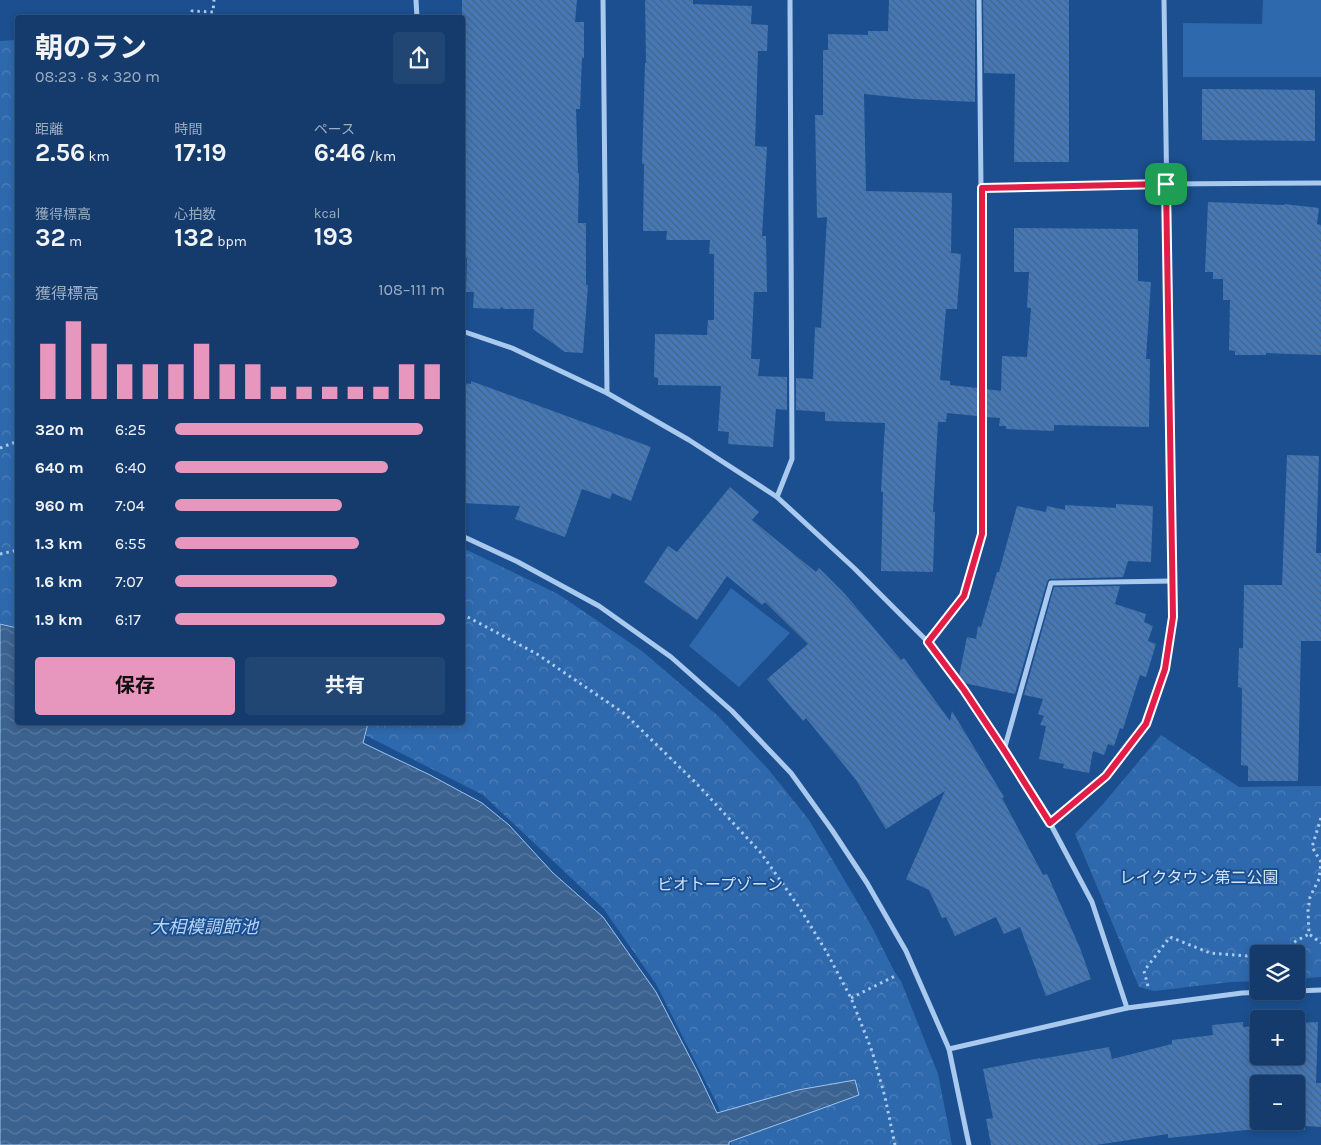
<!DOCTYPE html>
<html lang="ja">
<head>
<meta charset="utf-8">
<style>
  :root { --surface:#143b6b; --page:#214673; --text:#f1f3f6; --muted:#9dadc1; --line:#33557e; --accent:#e797bd }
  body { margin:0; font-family:Karla,"Noto Sans JP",sans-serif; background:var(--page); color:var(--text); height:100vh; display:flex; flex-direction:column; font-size:19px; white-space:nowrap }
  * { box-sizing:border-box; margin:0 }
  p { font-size:16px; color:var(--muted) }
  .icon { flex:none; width:28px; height:28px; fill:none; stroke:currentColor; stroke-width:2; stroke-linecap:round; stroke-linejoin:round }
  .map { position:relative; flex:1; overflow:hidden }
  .details { position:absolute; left:15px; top:15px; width:450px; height:710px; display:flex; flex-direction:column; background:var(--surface); border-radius:5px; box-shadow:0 2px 8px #0003,0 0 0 1px var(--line) }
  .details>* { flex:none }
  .tools { position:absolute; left:1250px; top:945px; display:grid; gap:10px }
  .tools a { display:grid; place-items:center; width:55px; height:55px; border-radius:5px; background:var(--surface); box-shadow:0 2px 8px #0003,0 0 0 1px var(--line); font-size:25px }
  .pin { position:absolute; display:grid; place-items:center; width:42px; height:42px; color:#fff; margin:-21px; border-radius:10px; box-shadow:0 2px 8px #0006 }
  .round { display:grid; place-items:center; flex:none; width:52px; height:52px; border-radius:5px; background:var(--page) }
  .headline { display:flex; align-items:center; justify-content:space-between; height:85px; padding:0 20px }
  h1 { font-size:28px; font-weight:700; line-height:38px }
  .metrics { display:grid; grid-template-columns:repeat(3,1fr); gap:8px; height:85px; padding:5px 20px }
  .metrics div { display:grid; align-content:center }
  .metrics b { font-size:25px; font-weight:700 }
  .metrics small { font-size:14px; font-weight:400 }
  .metrics p { font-size:14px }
  .chart { height:140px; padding:10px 20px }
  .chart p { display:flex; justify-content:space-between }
  .chart svg { width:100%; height:90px; margin-top:5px; stroke:var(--accent); stroke-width:6 }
  .action { display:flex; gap:10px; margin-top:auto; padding:10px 20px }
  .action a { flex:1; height:58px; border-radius:5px; background:var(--accent); color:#111; font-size:20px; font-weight:700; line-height:58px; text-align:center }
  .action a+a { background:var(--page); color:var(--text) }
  ul { padding:0 20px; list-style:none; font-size:16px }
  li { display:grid; grid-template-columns:80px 60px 1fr; align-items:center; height:38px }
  li i { height:12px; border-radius:6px; background:var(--accent) }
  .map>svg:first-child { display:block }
</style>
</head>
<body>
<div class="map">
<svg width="1321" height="1145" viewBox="0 0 1321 1145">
  <defs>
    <pattern id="park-crowns" width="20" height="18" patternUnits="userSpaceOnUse" patternTransform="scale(1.25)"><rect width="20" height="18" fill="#2e69ad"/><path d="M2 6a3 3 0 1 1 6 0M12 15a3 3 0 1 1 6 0" fill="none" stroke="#4d80b9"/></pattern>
    <pattern id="water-waves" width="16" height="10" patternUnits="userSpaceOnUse" patternTransform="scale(1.25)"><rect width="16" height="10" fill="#3c6290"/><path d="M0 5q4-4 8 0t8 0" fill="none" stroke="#597aa1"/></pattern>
    <pattern id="building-back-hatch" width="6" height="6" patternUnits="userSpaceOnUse" patternTransform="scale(1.25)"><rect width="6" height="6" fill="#4478b7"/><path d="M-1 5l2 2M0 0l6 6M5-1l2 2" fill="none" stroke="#486282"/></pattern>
  </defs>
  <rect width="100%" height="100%" fill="#1b4f8f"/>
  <g fill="#2e69ad">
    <path d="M1263 0H1321V77H1183V23L1262 24Z"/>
    <path d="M731 588 790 633 739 687 689 646Z"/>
  </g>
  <g fill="url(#park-crowns)">
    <path d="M17 40V628L0 623V41Z"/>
    <path d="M463 548 558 594 642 651 718 716 769 770 809 820 872 927 894 971 901 981 938 1074 952 1145H731L729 1134 717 1104 656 984 603 908 483 795 363 734 335 723 462 722Z"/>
    <path d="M1161 735 1239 787 1321 786V977L1296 979V954H1259V981L1231 982 1154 991 1139 987 1075 834 1103 804Z"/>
  </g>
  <path fill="url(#water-waves)" stroke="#9cc4f0" d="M0 624 17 628 18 722 368 723 363 743 430 775 482 803 509 825 553 873 603 917 656 992 696 1069 717 1113 798 1090 855 1080 859 1095 729 1142V1145H0Z"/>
  <g fill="url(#building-back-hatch)" fill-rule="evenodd">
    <path d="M462 0H577L575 22H584V58H582L580 109H576L578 173H579L578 223H586V285H588L583 353 565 352 533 329 534 309H504L501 307 500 309 473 308 474 292H466L467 258H462V232H464L462 168Z"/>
    <path d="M645 0H693V4L752 6 751 24 768 25 767 51H758L755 146 767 147 762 236H766L767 292H754L751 359H760L758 376 787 377V410L776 409 773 447 728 444 729 432 718 431 721 386 658 385V378L654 377 655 334 707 335 708 320H714V254H709L710 240H666L667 231H643L644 164H642L645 63H646Z"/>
    <path d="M889 0H975V102L913 99 864 94 866 191 952 193 951 253 961 254 957 309H946L940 380 950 381V385L977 388V416L947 413 946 422H938L933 512H935L933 572 881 571 883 492H881L885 423 825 421V412L796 410V378L813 379 815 327 821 328 827 217 817 218 815 115H823V50H828V34L868 35V31H888Z"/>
    <path d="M983 0H1069V162H1014L1015 74 984 73Z"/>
    <path d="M1202 89 1315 90V141L1202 140Z"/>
    <path d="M1208 202 1284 205V204L1319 208 1317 224 1321 225V355L1266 353V355H1235V351L1229 350 1230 300H1223V279H1213V272H1205Z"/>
    <path d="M1014 228 1138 229V281L1151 282 1146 359H1150L1149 427 1054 425V431L1006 429V426H999L1000 418 986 417V389L1001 391 1002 356 1027 357 1031 308H1027L1029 272H1014Z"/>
    <path d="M471 381 651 447 631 501 612 493 610 499 582 489 565 537 515 519 520 506 462 503V383L471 384Z"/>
    <path d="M1287 455 1319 456 1316 553H1321V641H1301L1298 781H1248V766L1241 765 1242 688 1238 687 1239 648H1243L1244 585H1282Z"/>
    <path d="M730 487 759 512 752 520 816 572 819 568 844 593 901 660 904 658 950 721 952 711 1004 797 1002 798 1043 875 1047 874 1080 948 1091 979 1046 996 1020 927 1004 934 996 917 955 936 946 917 942 918 929 890 906 879 945 791 886 829 856 780 806 718 803 721 767 679 808 644 765 602 762 605 727 576 697 620 644 582 668 546 677 552Z"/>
    <path d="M1116 504 1153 506 1151 562 1128 561 1123 577 1049 579 1047 582 1015 694 964 683 959 676 967 637 976 639 978 626 981 627 997 572H999L1017 506 1046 512 1047 506 1065 510V505L1116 508Z"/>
    <path d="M1120 586 1115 604 1146 614 1144 622 1153 626 1148 641 1156 644 1146 677 1140 675 1123 729 1120 728 1114 746 1108 744 1104 755 1093 751 1089 773 1063 768 1064 764 1039 759 1046 726 1040 725 1044 716 1038 714 1043 699 1024 695 1054 587Z"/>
    <path d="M1243 1022V1027L1259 1026V1056H1296V1023L1318 1022 1316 1083H1321V1127L1305 1126V1130H1246L1168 1138V1134L1096 1145H991L986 1119 993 1118 983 1069 1040 1058V1059L1109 1047 1112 1059 1172 1044V1040L1213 1035 1212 1025ZM1259 1084H1296V1121H1259Z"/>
  </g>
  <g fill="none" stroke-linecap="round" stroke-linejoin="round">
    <g stroke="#a9c9ee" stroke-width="3" stroke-dasharray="2.5 4" stroke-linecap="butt">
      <path d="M189 18 192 11 213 12 214 0"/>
      <path d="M0 448 13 443H18"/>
      <path d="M0 554 18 550"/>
      <path d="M462 614 537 654 625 714 697 784 761 853 799 907 826 951 851 998 872 1051 885 1097 895 1145"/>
      <path d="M1321 818 1312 847 1321 862 1319 879 1310 897 1308 911 1309 934 1321 943"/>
      <path d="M1265 954 1281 952 1296 941 1309 934"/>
      <path d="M1148 986 1144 971 1170 937 1210 953 1247 956 1259 955"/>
      <path d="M851 998 895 976"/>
    </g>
    <g stroke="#a9c9ee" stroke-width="5">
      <path d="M416 0 417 18"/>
      <path d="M603 0 607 393"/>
      <path d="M981 188 1166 184 1321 183"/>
      <path d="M462 331 512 348 607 393 689 440 777 497 854 568 928 642 964 690 1004 750 1050 823 1092 902 1127 1008"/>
      <path d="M777 497 792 459 790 0"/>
      <path d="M462 536 518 562 599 606 671 657 732 711 791 773 832 830 867 883 906 951 949 1049 969 1145"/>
      <path d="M928 642 964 596 982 534 981 188 979 0"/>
      <path d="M1004 750 1051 583 1172 581"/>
      <path d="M1050 823 1106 775 1146 724 1165 669 1173 617 1164 0"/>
      <path d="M1296 991 1321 990"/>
      <path d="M949 1049 1127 1008 1242 993 1286 991"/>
    </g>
  </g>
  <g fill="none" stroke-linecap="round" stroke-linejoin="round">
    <g stroke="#fff" stroke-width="10">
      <path id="route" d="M1166 184 1173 617 1165 669 1146 724 1106 776 1050 823 1004 750 964 690 928 642 964 596 982 534V188Z"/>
    </g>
    <use href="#route" stroke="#e11d48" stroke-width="6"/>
  </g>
  <g text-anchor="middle" stroke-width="4" stroke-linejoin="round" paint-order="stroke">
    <g font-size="16" fill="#cfe3fa" stroke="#1b4f8f">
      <text x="1199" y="883">レイクタウン第二公園</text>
      <text x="720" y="890">ビオトープゾーン</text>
    </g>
    <g font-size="18" font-style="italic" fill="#b5d3f5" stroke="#1b4f8f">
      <text x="204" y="933">大相模調節池</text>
    </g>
  </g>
</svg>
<div class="tools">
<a><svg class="icon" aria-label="layers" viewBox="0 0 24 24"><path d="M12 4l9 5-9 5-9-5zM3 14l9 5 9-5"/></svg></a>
<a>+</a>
<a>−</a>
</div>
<div class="pin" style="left:1166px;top:184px;background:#1e9e55"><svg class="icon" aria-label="arrive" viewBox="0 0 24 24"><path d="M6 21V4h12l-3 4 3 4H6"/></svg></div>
<section class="details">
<div class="headline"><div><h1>朝のラン</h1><p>08:23 · 8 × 320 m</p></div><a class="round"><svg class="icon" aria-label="share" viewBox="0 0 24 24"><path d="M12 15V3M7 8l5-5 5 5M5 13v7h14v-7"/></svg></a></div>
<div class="metrics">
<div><p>距離</p><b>2.56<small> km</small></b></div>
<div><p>時間</p><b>17:19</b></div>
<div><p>ペース</p><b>6:46<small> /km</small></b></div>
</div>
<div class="metrics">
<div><p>獲得標高</p><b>32<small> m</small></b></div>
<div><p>心拍数</p><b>132<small> bpm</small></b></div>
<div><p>kcal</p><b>193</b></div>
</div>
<div class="chart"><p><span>獲得標高</span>108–111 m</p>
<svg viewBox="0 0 160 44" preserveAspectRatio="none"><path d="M5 44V17M15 44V6M25 44V17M35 44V27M45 44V27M55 44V27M65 44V17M75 44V27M85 44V27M95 44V38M105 44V38M115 44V38M125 44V38M135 44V38M145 44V27M155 44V27"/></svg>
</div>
<ul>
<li><b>320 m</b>6:25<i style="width:92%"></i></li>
<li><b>640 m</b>6:40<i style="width:79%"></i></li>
<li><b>960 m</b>7:04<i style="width:62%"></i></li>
<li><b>1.3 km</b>6:55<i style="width:68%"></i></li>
<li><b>1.6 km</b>7:07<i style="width:60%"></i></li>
<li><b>1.9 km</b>6:17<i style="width:100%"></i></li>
</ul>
<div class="action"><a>保存</a><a>共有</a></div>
</section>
</div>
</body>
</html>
